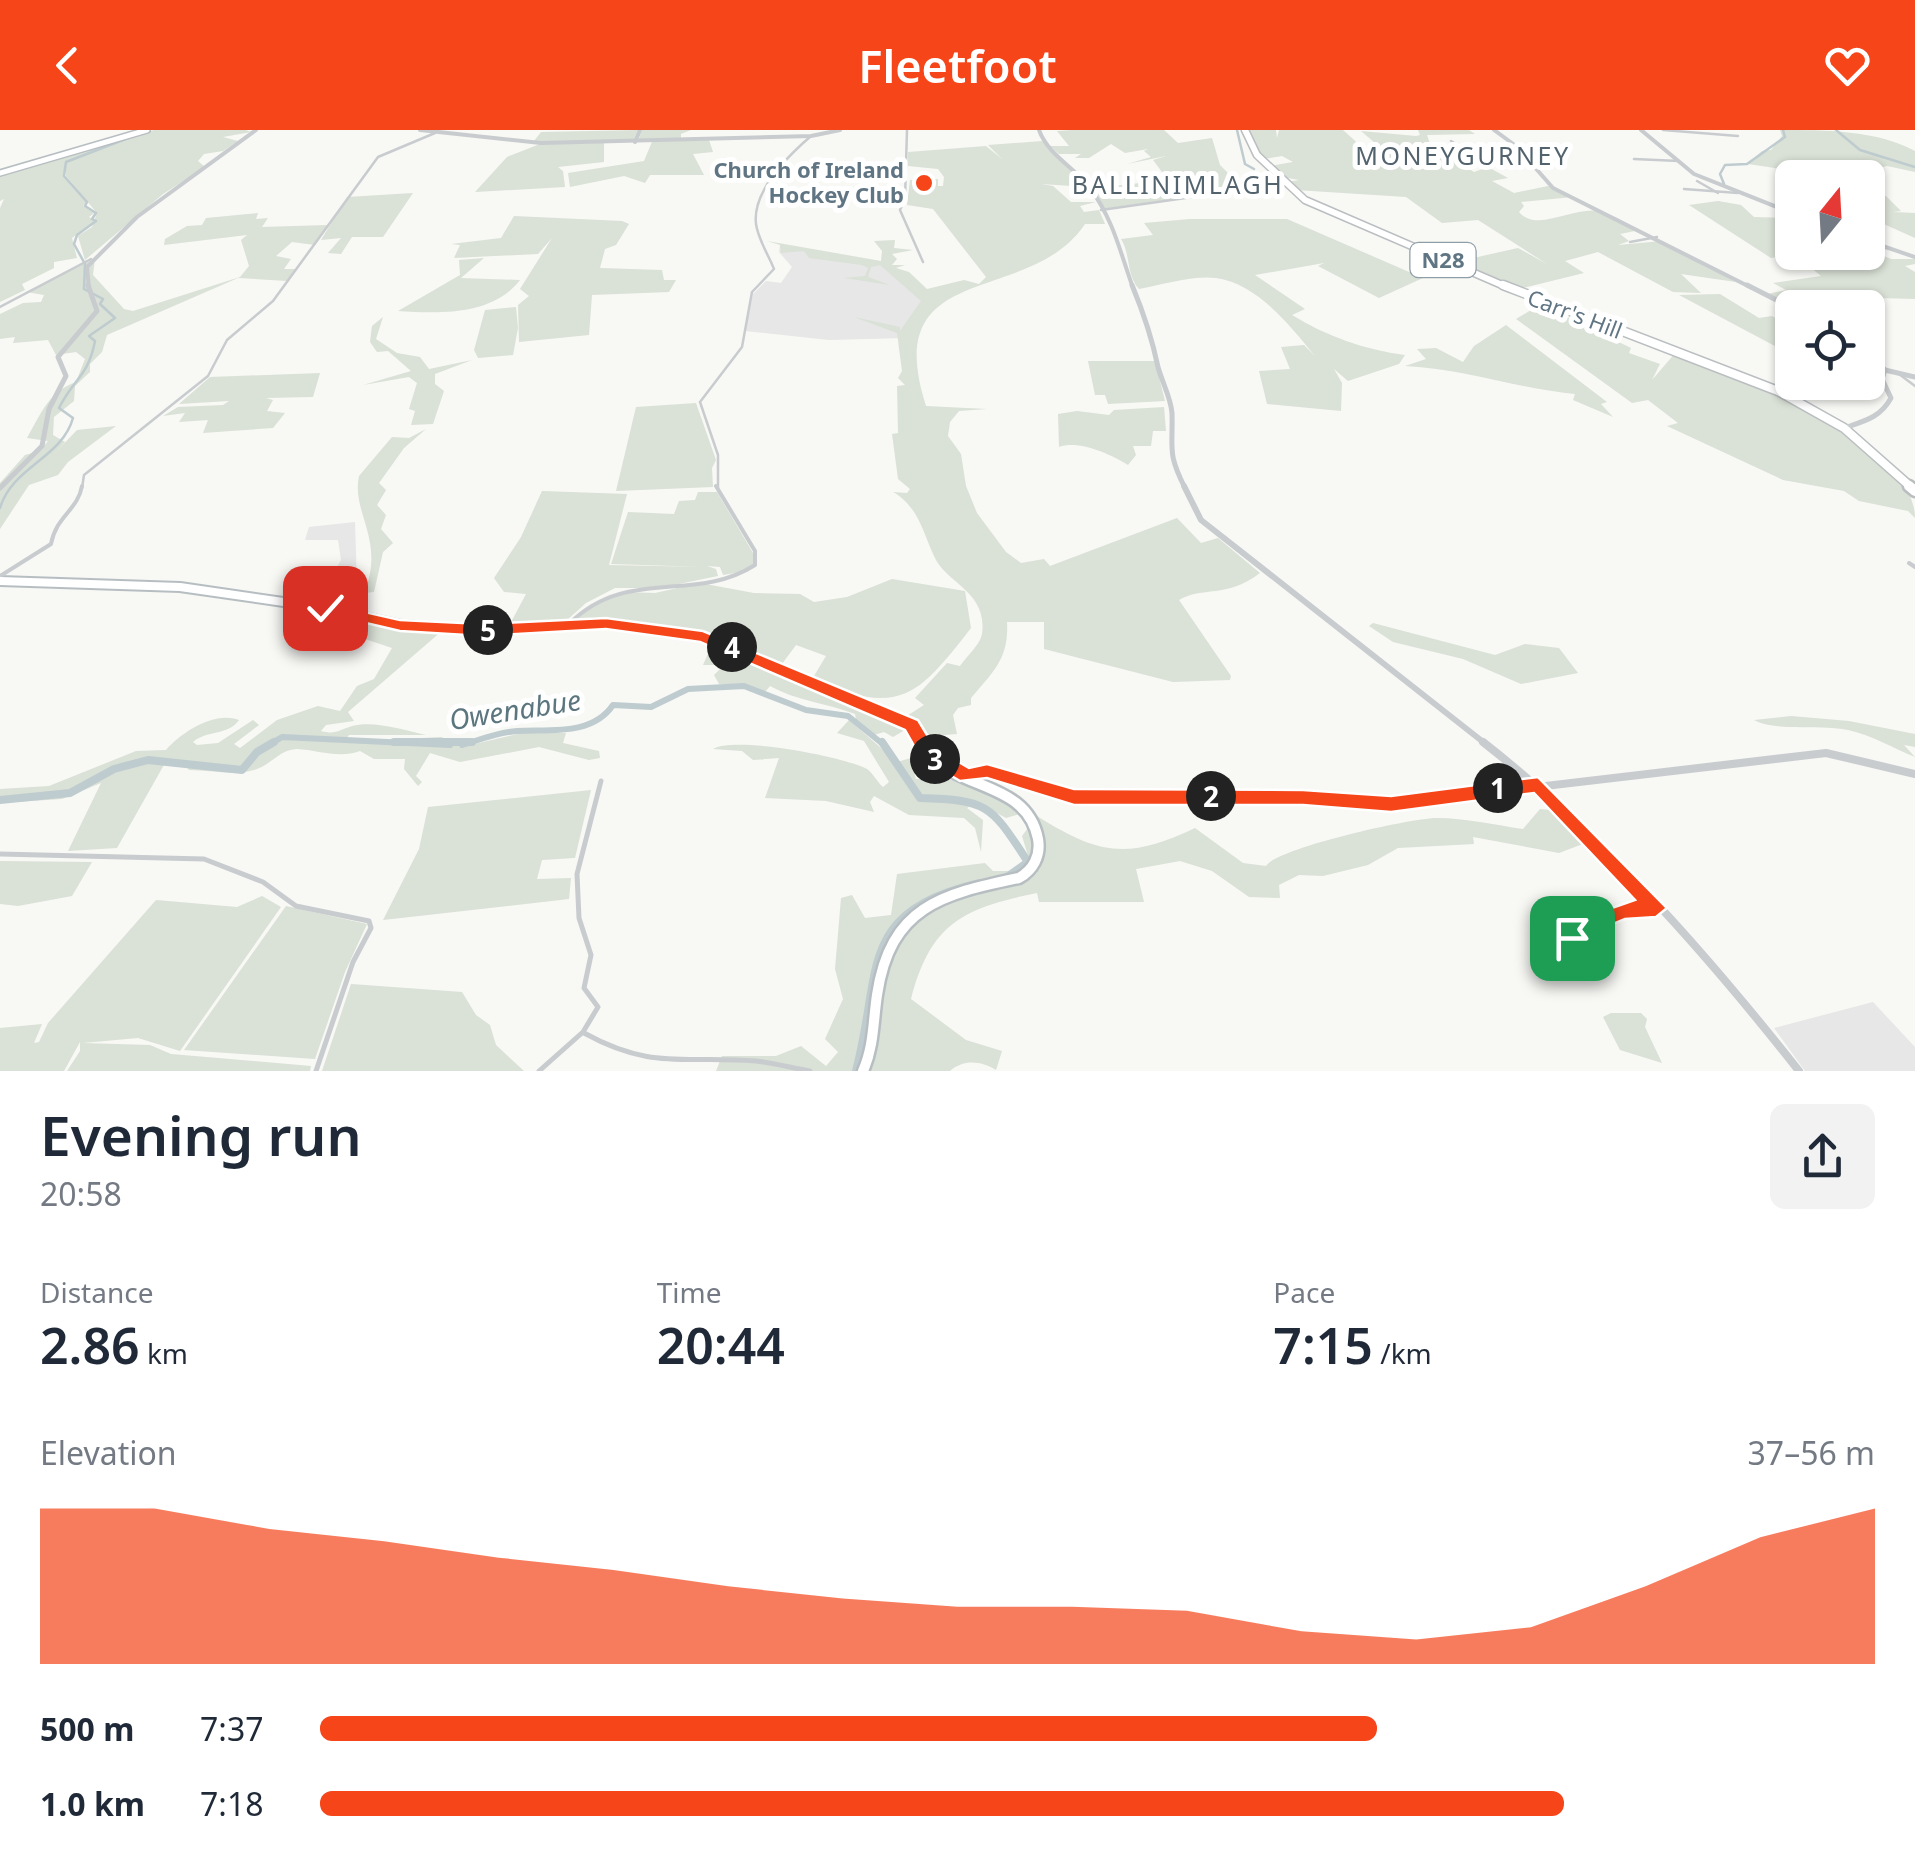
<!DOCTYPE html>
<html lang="en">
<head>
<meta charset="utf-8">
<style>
  :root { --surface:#fff; --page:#f2f2f3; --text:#1f2937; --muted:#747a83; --accent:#f54519 }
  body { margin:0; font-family:"Noto Sans",sans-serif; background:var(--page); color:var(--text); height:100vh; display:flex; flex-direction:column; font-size:38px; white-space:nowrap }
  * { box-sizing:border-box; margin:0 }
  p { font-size:32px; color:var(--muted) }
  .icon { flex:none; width:55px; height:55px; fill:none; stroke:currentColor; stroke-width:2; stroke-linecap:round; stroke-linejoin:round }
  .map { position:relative; height:941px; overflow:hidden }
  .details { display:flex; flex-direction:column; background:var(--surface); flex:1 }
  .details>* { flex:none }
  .needle { width:65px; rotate:18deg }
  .buttons { position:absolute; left:1775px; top:30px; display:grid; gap:20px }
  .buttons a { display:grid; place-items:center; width:110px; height:110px; border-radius:15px; background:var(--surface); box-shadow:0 2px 8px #0004; font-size:50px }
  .pin { position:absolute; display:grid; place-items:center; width:85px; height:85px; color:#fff; margin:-42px; border-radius:20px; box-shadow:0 5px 15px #0006 }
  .km { position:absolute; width:50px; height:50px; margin:-25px; border-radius:50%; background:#222; color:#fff; font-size:28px; line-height:50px; text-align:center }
  .round { display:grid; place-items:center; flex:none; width:105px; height:105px; border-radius:15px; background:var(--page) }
  .summary { display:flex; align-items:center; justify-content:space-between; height:170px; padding:0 40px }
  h1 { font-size:55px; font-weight:600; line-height:75px }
  .stats { display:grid; grid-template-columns:repeat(3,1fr); gap:15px; height:170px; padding:10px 40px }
  .stats div { display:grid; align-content:center }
  .stats b { font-size:50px; font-weight:600 }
  .stats small { font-size:28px; font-weight:400 }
  .stats p { font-size:28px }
  .chart { height:280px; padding:20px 40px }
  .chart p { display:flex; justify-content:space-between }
  .chart svg { width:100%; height:180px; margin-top:10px; fill:var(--accent); opacity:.7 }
  ul { padding:0 40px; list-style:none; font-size:32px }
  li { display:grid; grid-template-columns:160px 120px 1fr; align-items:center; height:75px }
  li i { height:25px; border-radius:12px; background:var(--accent) }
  header { display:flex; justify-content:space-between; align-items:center; height:130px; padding:0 40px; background:var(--accent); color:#fff; font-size:45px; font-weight:600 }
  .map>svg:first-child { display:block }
</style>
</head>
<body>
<header><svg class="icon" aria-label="back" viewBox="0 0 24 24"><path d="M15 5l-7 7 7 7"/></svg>Fleetfoot<svg class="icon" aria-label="heart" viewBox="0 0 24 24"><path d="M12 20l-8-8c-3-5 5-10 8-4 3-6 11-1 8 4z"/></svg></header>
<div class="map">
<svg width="1915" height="941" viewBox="0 0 1915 941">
  <rect width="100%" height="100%" fill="#f8f8f5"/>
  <g fill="#e6e7e6">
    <path d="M780 115 883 134 927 167 905 208 829 210 745 201 753 164 766 151 781 153 792 137 779 122Z"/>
    <path d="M355 392 357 455 321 466 341 430 338 410H305L309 397Z"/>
    <path d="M1873 872 1915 917V941H1805L1774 898Z"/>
  </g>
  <g fill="#dae1d6">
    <path d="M246 0 251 2 223 7 238 11 223 21 204 24 198 31 205 37 163 64 85 130 78 106 92 97 97 83 66 46V31L63 46 86 72 83 76 94 83 89 87 94 91 72 108 77 128 54 132V138L22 154 25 160 0 172V78L4 69 0 71V44L154 0Z"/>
    <path d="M638 0 633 11 584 13H604V32L558 37 563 41 565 57 475 62 507 27 540 14 534 11 541 2Z"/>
    <path d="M642 0H691L681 4V11L709 10 713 22 693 24 704 45H650L645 53 624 46 570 57 568 43 644 31 652 12 638 11Z"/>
    <path d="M1072 0H1164L1178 13 1212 8 1220 35 1244 59 1102 79 1095 58 1168 50 1153 30 1166 26 1127 34 1151 27 1144 21 1148 19 1125 23 1111 14 1089 28H1075L1081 24H1059L1050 16H1069L1057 1Z"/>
    <path d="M1248 0H1276L1277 8 1279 0H1343L1373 27 1389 25 1361 1 1416 6 1420 5 1418 0H1469L1475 4 1427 5 1430 14 1418 15 1445 24 1474 42 1488 37 1508 48 1492 51 1514 63 1548 56 1573 67 1521 72 1524 76 1519 82C1538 104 1576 74 1603 82 1615 86 1628 94 1640 100L1620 104 1629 111 1618 115 1662 111 1736 152 1681 144 1701 163 1673 162 1598 122 1565 131 1584 143 1523 158 1549 174 1437 125 1460 131 1518 118 1547 134 1478 90 1442 93 1406 67 1296 60 1287 52 1299 50 1282 47 1270 36 1293 32 1282 26 1264 29Z"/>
    <path d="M1780 0C1827 0 1875 0 1915 21V42L1887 36 1840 48 1748 34 1762 21 1771 20 1782 6Z"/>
    <path d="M1042 11 1087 57 1041 54 1053 56 1071 72H1096L1080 76 1084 82 1099 80 1105 94H1085C1029 178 878 127 926 276L987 279 959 281 950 292 948 306 961 324 966 356 977 383 1006 422 1021 433 1044 429 1050 436 1177 388 1201 413 1218 408 1260 443C1226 469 1202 456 1179 470L1231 546 1230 550 1173 552 1044 519V492H1007C1009 528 994 541 971 568V575L958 578 953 585 957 604 930 606 929 614 921 600 902 589 924 575 915 568 947 533 960 536C966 527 980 515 982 504 988 461 945 453 934 426 923 402 918 376 893 362L907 363 910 359 898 349 892 304 898 303 897 256 905 255 898 248 902 241 897 203 854 187 900 197V201L921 171 880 135 871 137 868 147 890 155 844 148 865 146 868 138 862 135 809 128 804 121 781 123 780 115 767 111 881 131 882 121 874 111 895 110 894 118 913 120 892 124 897 129 892 135H905L896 138 909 142 927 159 964 150 979 154 986 147 933 79 907 75 910 50 938 49V56H943L944 47 938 39 908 36V22L986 16 1002 29 988 15Z"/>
    <path d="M413 63 383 107H352L341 124 328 123 341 108 321 110 347 67Z"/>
    <path d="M1868 64 1886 66 1901 81 1893 82 1915 83V108L1868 87V80L1873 79H1868Z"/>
    <path d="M1718 71 1741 75 1754 87 1792 88V122H1868V112L1889 119 1872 121 1891 129H1915V134L1905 136 1915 142V169L1840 167 1845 177H1840L1798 163 1781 171 1767 164 1786 160 1773 153 1821 146 1794 124 1771 128 1689 75Z"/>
    <path d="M258 83 256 89 268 88 262 97 327 95 315 115 292 112 276 126 291 129 284 139H297L287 151 238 148 107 205 102 222 90 234V242L75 256 74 271 54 287 53 305 65 312 53 325 77 300 116 296 68 332 58 345 29 355 0 399V353L25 325 40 321 48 311 27 308C41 284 48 262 76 252L85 229 76 222 56 225 48 210 13 213 15 207 0 209V184L23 173 41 172 44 165 26 162 95 128 93 145 124 179 133 181 240 147 249 136 241 110 247 105 164 115 165 109 187 96 202 95 206 88Z"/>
    <path d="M514 86 622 91 629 94 616 115 605 119 600 138 662 140 664 150H676L669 162 592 165 589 205 519 212 518 175 529 166 520 159 552 108 538 124 454 128 460 115 451 114 501 108Z"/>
    <path d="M1190 89H1287L1423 148 1379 168 1318 136 1324 133 1255 145 1305 179 1292 185C1326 206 1365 220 1405 225L1399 234 1348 251 1334 239 1342 253 1341 281 1267 274 1259 241 1290 239 1281 217 1304 215 1315 226C1288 193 1257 154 1216 148 1193 145 1161 155 1139 159 1126 145 1131 125 1121 109L1153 105 1144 93Z"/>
    <path d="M484 128 461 148 520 150C493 185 442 184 398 181L460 145 459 130Z"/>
    <path d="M1720 164 1759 188 1772 186 1792 198V225L1679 165Z"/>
    <path d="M1541 174 1631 218 1629 223 1660 234 1652 250 1676 222C1737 247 1915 313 1915 388L1908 381 1859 371 1844 361 1783 350 1667 296 1678 293 1648 270 1632 273 1516 189Z"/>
    <path d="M516 177 518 198 513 225 478 228 474 220 485 180Z"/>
    <path d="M383 187 376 209 397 223 420 227 429 239 472 230 435 244V254L444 261 433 294 411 295 415 281 409 279 417 253 409 247 363 255 411 241 388 221 377 222 370 212 372 196Z"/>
    <path d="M1506 195 1607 272 1601 274 1613 287 1573 270 1575 264C1515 258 1465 239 1405 236L1426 229 1417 219 1436 218 1463 232 1474 216Z"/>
    <path d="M1155 231 1165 271 1108 274 1105 265H1095L1088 231Z"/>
    <path d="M320 243 313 267 266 268 273 270 267 281 285 283 273 298 203 303 208 290 179 292 185 283 163 286 178 277 223 275 229 271 179 274 210 247Z"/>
    <path d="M696 273 716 330 712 338 713 357 616 361 636 277Z"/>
    <path d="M1164 277 1166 301H1153L1151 316H1133L1136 325 1128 335C1110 324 1079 310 1059 317L1058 284 1077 281 1109 285 1114 280Z"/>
    <path d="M426 299 404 318 379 353 386 360 377 375 386 385 381 399 393 413 383 422 374 462 364 463C386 410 351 383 359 346L392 307 409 308Z"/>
    <path d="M542 361 627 364 609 435 704 437 611 434 628 382 674 384 679 371 695 370 698 362H717L753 423 754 434 747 441 723 445 720 437 707 436 716 439 718 446 659 458H615L586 473 566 491 509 496 526 464 504 462 494 448 521 407Z"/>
    <path d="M892 449 965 461 971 498C915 570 901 584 811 551L826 526 796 515 779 538 705 505 575 491 588 477 621 462 655 463 700 453 754 463 800 464 814 472 847 467Z"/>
    <path d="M345 485 443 500 348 582 354 591 326 595 321 601C336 605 339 600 352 596 373 590 405 600 426 605H349L344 612 441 607 466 616 522 603H566L563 613 599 621 600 628 589 630 539 617 460 632 430 623 416 646 422 652 418 656 404 639 405 629H374L360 621C339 629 318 620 297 619 280 619 270 636 254 640 234 646 210 640 189 640L184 634 165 633 117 718 68 721 101 653 62 669 0 673V659L49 656 136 621 166 620C182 602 214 581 239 590 228 606 206 600 193 612L197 615 218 613 253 590 259 595 234 614 240 618 277 590 318 576 340 581 357 556 374 549 392 518 353 505 361 501 359 496 328 494Z"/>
    <path d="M1373 493 1495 525 1525 514 1559 518 1578 543 1521 554 1463 529 1393 512 1369 496Z"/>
    <path d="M713 512 910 597 893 607 884 602 874 605 857 595 855 584C826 573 797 571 770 556L765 562 745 554H719L714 545 724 535H703Z"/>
    <path d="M1791 586 1849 591 1915 604V617L1904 615 1915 627C1893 618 1871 605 1848 600 1820 594 1776 602 1754 590Z"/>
    <path d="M849 590 897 632 911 628 918 636 913 639 916 649C955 647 991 652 1020 684L1006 688 976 672 967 678 983 690 981 722 975 698 964 688 909 685 874 666 870 672 874 682 826 671 765 668 779 628 753 630 742 621 713 619C735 606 842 626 867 639 872 642 878 653 883 657L889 652 864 611 837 603Z"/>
    <path d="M591 660 575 728 542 730 537 749 571 748 569 769 383 790 419 719 428 677Z"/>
    <path d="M1540 679 1561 681 1588 712 1559 723 1473 707 1474 714 1398 718 1368 735 1323 746 1299 745 1279 755 1280 768 1249 767 1212 741 1180 731 1136 739 1144 772H1039L1037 763C964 778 931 792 911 869L966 910 1002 921 996 940C981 931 964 929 950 941H716L722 926H776L801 916 826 936 838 922 825 909 843 869 835 839 841 768 852 765 865 788 891 785 897 744 985 733 993 741H1023L1030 732 1022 706 1037 686C1099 725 1128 730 1195 698L1243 733 1266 736C1277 718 1411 688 1437 688 1465 688 1495 695 1523 699Z"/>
    <path d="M0 731H2L92 732 72 766 18 776 0 774Z"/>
    <path d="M262 766 281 777 180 921 138 908 83 913 150 915 171 924 311 936 310 941H67L80 921V912L64 941H0V898L42 894 34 913 39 912 48 893 156 770 237 777Z"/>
    <path d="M286 776 367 794 345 842 315 929 184 920Z"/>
    <path d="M351 854 462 862 476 885 490 895 496 915 524 941H322Z"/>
    <path d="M1611 883H1641L1647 889 1645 897 1662 933 1620 920 1603 887Z"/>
  </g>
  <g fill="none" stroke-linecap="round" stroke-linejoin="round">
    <g stroke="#becbcf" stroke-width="2.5">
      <path d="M1237 0 1245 34 1254 39"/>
      <path d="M1836 0 1860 20 1915 37"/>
      <path d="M1724 54 1720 44 1725 35 1747 34 1785 7 1783 0"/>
      <path d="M0 378C12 337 62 328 73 288L59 278C74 248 88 247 95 211L89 206 115 188 100 174 103 169 84 159 85 134 74 114 77 105 96 91 92 89 96 83 85 76 87 72 64 46 66 32 128 8"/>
    </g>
    <g stroke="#becbcf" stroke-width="6">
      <path d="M269 615 282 607 450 615"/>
      <path d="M462 615C479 610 499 602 517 601 550 599 592 606 613 575L651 577 688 559 744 556 806 580 848 586 884 615"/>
    </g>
    <g stroke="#becbcf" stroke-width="8">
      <path d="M394 612H472"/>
      <path d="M882 612 920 668C990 670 991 676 1028 732L1007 747"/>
      <path d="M0 670 70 663 114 639 148 630 242 640 257 622 274 612"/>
      <path d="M856 941C883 839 856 782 980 753"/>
    </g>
    <g stroke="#b7bec2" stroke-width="8">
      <path id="secondary-far2" d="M0 43 147 0"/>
    </g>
    <g stroke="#b7bec2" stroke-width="12">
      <path id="secondary-far1" d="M0 451 180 457 325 478 401 495 483 500 606 493 703 507 911 595 925 615"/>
    </g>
    <g stroke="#b7bec2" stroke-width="15">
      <path id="secondary" d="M863 941C874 916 873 892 877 865 890 777 941 764 1019 748 1033 740 1041 726 1038 709 1028 656 970 660 937 631 932 626 928 618 923 612"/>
    </g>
    <g stroke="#babec1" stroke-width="9">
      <path id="trunk-far2" d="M1245 0 1257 25 1305 70 1509 158"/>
    </g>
    <g stroke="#babec1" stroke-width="11">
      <path id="trunk-far1" d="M1503 155 1778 261 1844 298 1912 358"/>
    </g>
    <g stroke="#babec1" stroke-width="15">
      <path id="trunk" d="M1909 356 1915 361"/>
    </g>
    <g stroke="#c8cccf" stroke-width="2.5">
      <path d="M907 0 905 69 900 80 923 132"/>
      <path d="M1663 0 1738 6"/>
      <path d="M1451 11 1456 14"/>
      <path d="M1634 29 1679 31"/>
      <path d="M1697 51 1718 63"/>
      <path d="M1684 59 1738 63"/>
      <path d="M1101 80 1284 54"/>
      <path d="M1630 112 1657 107"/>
      <path d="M0 177 91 129"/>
      <path d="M1899 244 1915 256"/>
      <path d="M82 358 84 345 208 246 227 210 273 171 378 27 435 3"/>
      <path d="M718 358V325L700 272 742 217 752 162 774 139C768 124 758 109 756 94 752 61 789 25 811 6"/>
    </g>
    <g stroke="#c8cccf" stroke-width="4">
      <path d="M1909 433 1915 437"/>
      <path d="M0 446 51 414C56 386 78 380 82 356"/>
      <path d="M316 477 323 468"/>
      <path d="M569 494C627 436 694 474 755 435V421L716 356"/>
    </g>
    <g stroke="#c8cccf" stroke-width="5">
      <path d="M0 724 204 729 263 752 296 776 369 791 371 798 353 832 316 941"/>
      <path d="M1573 808 1576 800 1623 779 1657 778"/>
      <path d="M584 903C653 941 685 925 756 931 774 933 792 938 810 941"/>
      <path d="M539 941 583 902 598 877 584 858 591 825 579 788 577 744 601 651"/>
    </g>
    <g stroke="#c8cccf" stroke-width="4">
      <path d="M420 0 541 13 811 6 840 0"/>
      <path d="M1039 0C1048 25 1075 38 1090 58 1114 91 1120 122 1133 158"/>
      <path d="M1494 0 1516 16 1553 58 1752 158"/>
      <path d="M1641 0 1694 44 1792 83"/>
      <path d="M635 12 640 0"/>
      <path d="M1868 111 1915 127"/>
      <path d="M89 158 87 137 137 87 256 0"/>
    </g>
    <g stroke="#c8cccf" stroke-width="5">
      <path d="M1132 155C1144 184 1152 208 1158 237 1162 252 1171 268 1172 283 1173 320 1167 322 1185 358"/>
      <path d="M1747 155 1792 178"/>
      <path d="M1868 223 1885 240"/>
      <path d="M1885 240 1915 247"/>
      <path d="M1844 298C1864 291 1880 288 1891 268L1882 249 1885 240"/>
      <path d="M0 358 42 316 49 279 66 246 58 227 97 181 88 155"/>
    </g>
    <path stroke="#c8cccf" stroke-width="6" d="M1184 356 1201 390 1487 615"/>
    <g stroke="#c8cccf" stroke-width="8">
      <path d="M1483 612C1603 706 1705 822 1799 941"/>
      <path d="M967 646 987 641 1080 668 1303 667 1391 674 1826 623 1915 644"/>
    </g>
    <use href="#secondary-far2" stroke="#fff" stroke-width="5"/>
    <use href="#secondary-far1" stroke="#fff" stroke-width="8"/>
    <use href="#secondary" stroke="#fff" stroke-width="10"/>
    <use href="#trunk-far2" stroke="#fff" stroke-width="6"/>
    <use href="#trunk-far1" stroke="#fff" stroke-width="8"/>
    <use href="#trunk" stroke="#fff" stroke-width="10"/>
  </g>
  <path fill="#f54519" stroke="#fff" stroke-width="2.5" d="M325 473 400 490 483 494 606 488 703 501 918 590 935 618 969 638 987 634 1074 659 1303 660 1391 666 1538 647 1667 778 1656 787 1625 789 1584 806 1572 817 1565 815 1562 808 1569 793 1635 770 1534 663 1391 682 1303 675H1074L987 648 960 651 921 628 905 600 700 512 606 499 483 506 400 501 319 482V474Z"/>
  <circle fill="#f54519" stroke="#fff" stroke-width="4" cx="924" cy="53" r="10"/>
  <g text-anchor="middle" stroke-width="10" stroke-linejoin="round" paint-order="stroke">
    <g font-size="22" font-weight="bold" fill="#607583" stroke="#fff" text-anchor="end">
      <text x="904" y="48">Church of Ireland<tspan x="904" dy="25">Hockey Club</tspan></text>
    </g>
    <rect fill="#fff" stroke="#909ea8" stroke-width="2.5" x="1410.5" y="113" width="65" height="34" rx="8"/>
    <g font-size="22" font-weight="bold" fill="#607583">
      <text x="1443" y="138">N28</text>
    </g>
    <g font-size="22" fill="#607583" stroke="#fff">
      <text transform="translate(1575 184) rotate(21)" y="8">Carr's Hill</text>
    </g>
    <g font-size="25" letter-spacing="2.5" fill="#53636e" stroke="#fff">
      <text x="1463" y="35">MONEYGURNEY</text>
      <text x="1178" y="64">BALLINIMLAGH</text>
    </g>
    <g font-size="28" font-style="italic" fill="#5b767e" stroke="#fff">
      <text transform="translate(515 580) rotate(-9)" y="10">Owenabue</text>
    </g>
  </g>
</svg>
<div class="buttons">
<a><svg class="needle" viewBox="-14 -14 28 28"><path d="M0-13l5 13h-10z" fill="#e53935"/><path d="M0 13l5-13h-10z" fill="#747a83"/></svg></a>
<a><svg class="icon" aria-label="locate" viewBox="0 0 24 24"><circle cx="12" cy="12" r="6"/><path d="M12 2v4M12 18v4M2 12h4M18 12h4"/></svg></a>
</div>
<div class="pin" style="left:1572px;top:808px;background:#1e9e55"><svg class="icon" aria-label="arrive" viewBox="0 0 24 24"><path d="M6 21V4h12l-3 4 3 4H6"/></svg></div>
<div class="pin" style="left:325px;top:478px;background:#d93025"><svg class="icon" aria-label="check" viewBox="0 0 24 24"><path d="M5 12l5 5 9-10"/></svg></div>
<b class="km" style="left:1498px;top:658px">1</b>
<b class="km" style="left:1211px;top:666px">2</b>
<b class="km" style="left:935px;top:629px">3</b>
<b class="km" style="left:732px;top:517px">4</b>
<b class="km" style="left:488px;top:500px">5</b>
</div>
<section class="details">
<div class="summary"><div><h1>Evening run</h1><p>20:58</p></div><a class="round"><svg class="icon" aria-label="share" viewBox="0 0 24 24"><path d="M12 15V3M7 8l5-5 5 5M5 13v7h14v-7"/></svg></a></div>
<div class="stats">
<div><p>Distance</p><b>2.86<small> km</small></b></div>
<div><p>Time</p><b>20:44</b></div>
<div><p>Pace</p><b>7:15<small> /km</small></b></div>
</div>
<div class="chart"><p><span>Elevation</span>37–56 m</p>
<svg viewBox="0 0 160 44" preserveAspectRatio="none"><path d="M0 44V6L10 6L20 11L30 14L40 18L50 21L60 25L70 28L80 30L90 30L100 31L110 36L120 38L130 35L140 25L150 13L160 6V44z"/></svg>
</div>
<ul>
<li><b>500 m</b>7:37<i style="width:68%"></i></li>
<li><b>1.0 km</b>7:18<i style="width:80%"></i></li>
</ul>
</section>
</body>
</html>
